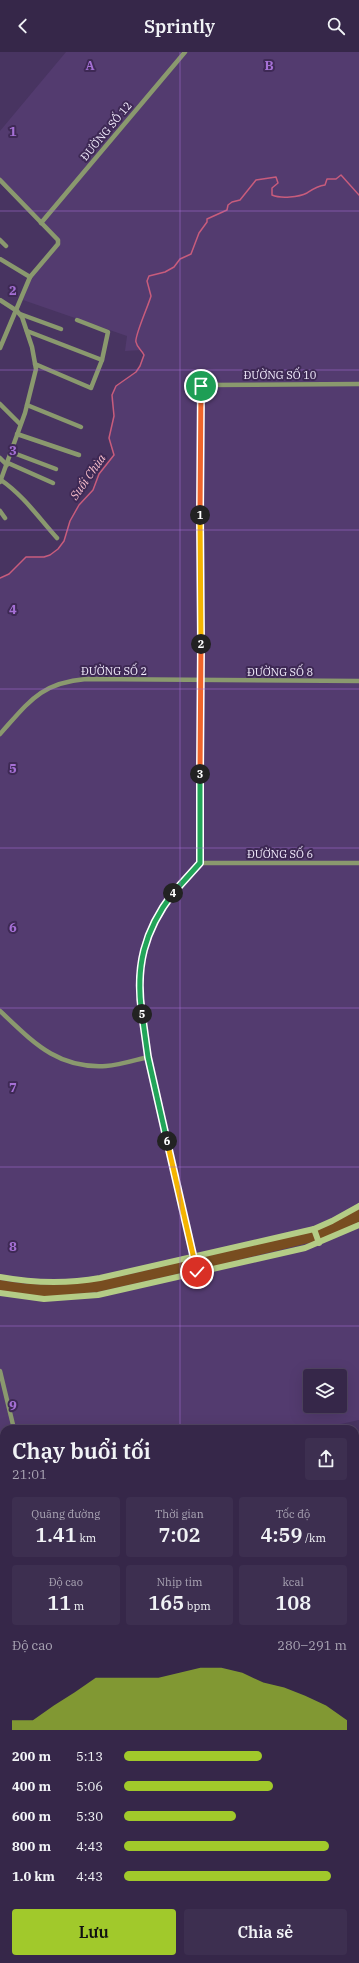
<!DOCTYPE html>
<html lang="vi">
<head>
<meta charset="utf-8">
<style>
  :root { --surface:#362749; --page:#3d2f50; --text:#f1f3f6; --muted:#aaa5b4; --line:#504461; --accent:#a1c92b }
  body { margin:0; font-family:"IBM Plex Serif",serif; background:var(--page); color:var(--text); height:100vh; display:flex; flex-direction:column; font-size:15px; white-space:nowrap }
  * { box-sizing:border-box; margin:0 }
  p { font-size:13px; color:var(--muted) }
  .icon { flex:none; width:22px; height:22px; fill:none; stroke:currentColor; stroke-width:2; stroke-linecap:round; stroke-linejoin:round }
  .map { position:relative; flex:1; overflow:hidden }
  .sheet { position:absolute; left:0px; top:1373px; width:359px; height:538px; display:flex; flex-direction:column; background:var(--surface); border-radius:12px 12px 0 0; box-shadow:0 4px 16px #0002,0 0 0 1px var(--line) }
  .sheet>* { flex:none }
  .tools { position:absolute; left:303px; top:1317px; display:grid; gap:8px }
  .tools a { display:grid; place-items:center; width:44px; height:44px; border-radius:4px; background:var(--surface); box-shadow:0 4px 16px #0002,0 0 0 1px var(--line); font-size:20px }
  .pin { position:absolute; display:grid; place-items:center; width:34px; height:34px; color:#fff; margin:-17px; border:2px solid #fff; border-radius:50%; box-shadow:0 1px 4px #0007 }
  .km { position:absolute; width:20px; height:20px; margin:-10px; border-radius:50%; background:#222; color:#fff; font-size:11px; line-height:20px; text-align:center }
  .round { display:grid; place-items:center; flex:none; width:42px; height:42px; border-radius:4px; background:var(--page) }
  .head { display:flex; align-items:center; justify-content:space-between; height:68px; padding:0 12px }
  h1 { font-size:22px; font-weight:600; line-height:30px }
  .figures { display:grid; grid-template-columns:repeat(3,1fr); gap:6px; height:68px; padding:4px 12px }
  .figures div { display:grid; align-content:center; border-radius:4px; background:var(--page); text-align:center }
  .figures b { font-size:20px; font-weight:600 }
  .figures small { font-size:11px; font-weight:400 }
  .figures p { font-size:11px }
  .chart { height:112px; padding:8px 12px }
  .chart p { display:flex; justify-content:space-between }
  .chart svg { width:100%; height:72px; margin-top:4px; fill:var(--accent); opacity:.7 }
  .primary-button { display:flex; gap:8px; margin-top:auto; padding:8px 12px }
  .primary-button a { flex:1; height:46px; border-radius:4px; background:var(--accent); color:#111; font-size:16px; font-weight:600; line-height:46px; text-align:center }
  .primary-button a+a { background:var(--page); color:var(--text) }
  ul { padding:0 12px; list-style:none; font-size:13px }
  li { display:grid; grid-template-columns:64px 48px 1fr; align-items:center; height:30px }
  li i { height:10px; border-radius:5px; background:var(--accent) }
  header { display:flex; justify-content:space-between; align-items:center; height:52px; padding:0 12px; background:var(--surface); font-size:18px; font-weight:600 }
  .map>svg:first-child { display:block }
</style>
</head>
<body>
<header><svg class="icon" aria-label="back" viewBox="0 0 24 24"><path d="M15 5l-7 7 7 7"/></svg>Sprintly<svg class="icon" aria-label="search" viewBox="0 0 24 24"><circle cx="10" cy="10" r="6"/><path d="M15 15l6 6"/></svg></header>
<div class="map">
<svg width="359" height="1911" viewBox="0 0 359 1911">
  <rect width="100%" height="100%" fill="#483461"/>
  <g fill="#533b6f" fill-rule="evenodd">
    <path d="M66 0H359V1368L318 1377H4V1449L0 1450V526L9 522 26 505 50 503 58 497 64 489 70 469 79 453 93 438 99 422 114 403 109 386 114 364 111 348 113 340 116 334 136 320 140 314 144 303 142 298 125 299 127 284 23 248 31 226 59 193 0 126V79ZM310 1324H340V1354H310Z"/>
    <path d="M359 1436V1911H0V1517L4 1516V1907H355V1437Z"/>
  </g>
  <g fill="#784d20">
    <path d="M359 1157V1170L319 1188 316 1178Z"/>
    <path d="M313 1179 317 1189 198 1218 195 1207Z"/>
    <path d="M192 1207 195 1218 98 1240 44 1245 0 1239V1228C70 1241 125 1223 192 1207Z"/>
  </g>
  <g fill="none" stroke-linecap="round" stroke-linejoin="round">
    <path stroke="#c85c7c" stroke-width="1.5" d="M0 526 9 522 26 505H44L50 503 58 497 64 489 70 469 79 453 93 438 99 422 114 403 109 386 114 364 112 343 116 334 136 320 140 314 144 303C142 298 137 296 136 290 134 285 149 252 151 244L147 229 149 224 165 220 174 215 180 207 191 202 199 181 207 170V167L227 158 228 153 232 150 240 148 256 128 276 125 278 131 272 136V143C281 147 299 145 307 141 313 137 317 134 325 133L327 127H336L341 123 359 143"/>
    <g stroke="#8a996e" stroke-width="4.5">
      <path d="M0 128 58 188V192L30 225 0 296"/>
      <path d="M41 171 185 0"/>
      <path d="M0 188 6 194"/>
      <path d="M0 207 30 225"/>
      <path d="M0 248 17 259 22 265 32 295 36 317 25 361 0 430"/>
      <path d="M20 262 61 277"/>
      <path d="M27 279 102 308"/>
      <path d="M35 312 91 336 102 308 108 280 77 268"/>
      <path d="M0 352 20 372"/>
      <path d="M27 353 81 375"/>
      <path d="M17 382 79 403"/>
      <path d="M11 400 56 417"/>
      <path d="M0 406 7 413"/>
      <path d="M8 411 53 431"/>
      <path d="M1 428C23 443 39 466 57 486"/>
      <path d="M0 459 5 466"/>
      <path d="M0 682C29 650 40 631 86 627L359 629"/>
      <path d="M200 811H359"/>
      <path d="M0 959C33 990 57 1017 106 1014 120 1013 135 1008 148 1005"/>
      <path d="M193 1205C182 1159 172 1112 162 1066 150 1013 128 939 147 887 157 857 179 834 200 811V335L206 333 359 332"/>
      <path d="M0 1319 14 1377"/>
      <path d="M0 1632H4"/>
      <path d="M355 1740H359"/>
      <path d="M0 1744H4"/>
      <path d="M355 1856H359"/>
      <path d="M0 1860H4"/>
    </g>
    <g stroke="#b4cc86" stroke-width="6">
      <path d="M314 1177 319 1191"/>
      <path d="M193 1205 197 1220"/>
      <path d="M0 1225C33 1231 66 1232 100 1226L314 1177 332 1169 359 1154"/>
      <path d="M0 1241 44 1247 98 1243 305 1196 359 1173"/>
    </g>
  </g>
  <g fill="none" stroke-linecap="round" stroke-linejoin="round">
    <g stroke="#fff" stroke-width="8">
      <path id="split-1" d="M200 463 201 334"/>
    </g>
    <g stroke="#fff" stroke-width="8">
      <path id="split-2" d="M200 463 201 592"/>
    </g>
    <g stroke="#fff" stroke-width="8">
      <path id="split-3" d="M200 722 201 592"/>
    </g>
    <g stroke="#fff" stroke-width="8">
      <path id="split-4" d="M173 841 200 811V722"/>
    </g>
    <g stroke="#fff" stroke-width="8">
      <path id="split-5" d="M142 962C135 915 144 879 173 841"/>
    </g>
    <g stroke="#fff" stroke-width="8">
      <path id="split-6" d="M142 962 148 1005 167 1089"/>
    </g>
    <g stroke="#fff" stroke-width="8">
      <path id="split-7" d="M167 1089 197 1220"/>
    </g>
    <use href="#split-1" stroke="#f0652b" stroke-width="5"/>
    <use href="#split-2" stroke="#f5b400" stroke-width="5"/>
    <use href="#split-3" stroke="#f0652b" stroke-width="5"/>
    <use href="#split-4" stroke="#22a559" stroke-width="5"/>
    <use href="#split-5" stroke="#22a559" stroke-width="5"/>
    <use href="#split-6" stroke="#22a559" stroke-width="5"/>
    <use href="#split-7" stroke="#f5b400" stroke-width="5"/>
  </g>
  <path fill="none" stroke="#a570d5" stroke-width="1" stroke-opacity="0.55" d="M180 0V1377M0 159H359M0 318H359M0 478H359M0 637H359M0 796H359M0 956H359M0 1115H359M0 1274H359M0 1433H4M355 1433H359M0 1592H4M355 1592H359M0 1752H4M355 1752H359M180 1907V1911"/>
  <g text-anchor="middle" stroke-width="4" stroke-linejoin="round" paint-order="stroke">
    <g font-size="11" fill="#f3edfe" stroke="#3e2955">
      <text transform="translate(106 79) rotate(-50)" y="4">ĐƯỜNG SỐ 12</text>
      <text x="280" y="327">ĐƯỜNG SỐ 10</text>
      <text x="114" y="623">ĐƯỜNG SỐ 2</text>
      <text x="280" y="624">ĐƯỜNG SỐ 8</text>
      <text x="280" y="806">ĐƯỜNG SỐ 6</text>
    </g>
    <g font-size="12" font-style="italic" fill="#f8becb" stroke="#3e2955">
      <text transform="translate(88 425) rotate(-55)" y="4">Suối Chùa</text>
    </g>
  </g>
  <g font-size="13" text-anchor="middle" font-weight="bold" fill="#a570d5" stroke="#3e2955" stroke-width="4" stroke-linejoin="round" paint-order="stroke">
    <text x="90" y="18">A</text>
    <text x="269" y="18">B</text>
    <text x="13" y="84">1</text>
    <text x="13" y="243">2</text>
    <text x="13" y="403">3</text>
    <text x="13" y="562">4</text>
    <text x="13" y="721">5</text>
    <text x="13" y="880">6</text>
    <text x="13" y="1040">7</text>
    <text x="13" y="1199">8</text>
    <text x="13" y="1358">9</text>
  </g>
</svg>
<div class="tools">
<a><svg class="icon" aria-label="layers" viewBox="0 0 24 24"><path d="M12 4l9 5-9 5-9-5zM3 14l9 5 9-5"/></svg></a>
</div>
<div class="pin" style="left:201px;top:334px;background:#1e9e55"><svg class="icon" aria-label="arrive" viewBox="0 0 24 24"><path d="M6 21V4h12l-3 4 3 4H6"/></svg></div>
<div class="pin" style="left:197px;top:1220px;background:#d93025"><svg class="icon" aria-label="check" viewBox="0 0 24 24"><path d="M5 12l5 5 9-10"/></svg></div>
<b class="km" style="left:200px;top:463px">1</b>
<b class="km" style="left:201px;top:592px">2</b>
<b class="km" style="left:200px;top:722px">3</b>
<b class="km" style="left:173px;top:841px">4</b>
<b class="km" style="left:142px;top:962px">5</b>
<b class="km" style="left:167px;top:1089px">6</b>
<section class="sheet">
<div class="head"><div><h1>Chạy buổi tối</h1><p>21:01</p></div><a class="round"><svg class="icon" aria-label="share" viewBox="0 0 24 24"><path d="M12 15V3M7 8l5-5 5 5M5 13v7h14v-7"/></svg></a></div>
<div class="figures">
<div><p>Quãng đường</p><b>1.41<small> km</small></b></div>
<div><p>Thời gian</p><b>7:02</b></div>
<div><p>Tốc độ</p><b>4:59<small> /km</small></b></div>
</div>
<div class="figures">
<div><p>Độ cao</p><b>11<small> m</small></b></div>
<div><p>Nhịp tim</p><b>165<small> bpm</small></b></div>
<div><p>kcal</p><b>108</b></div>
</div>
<div class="chart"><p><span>Độ cao</span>280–291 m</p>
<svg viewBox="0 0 160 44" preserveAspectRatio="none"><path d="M0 44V38L10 38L20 29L30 21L40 12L50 12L60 12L70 12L80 9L90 6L100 6L110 9L120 15L130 18L140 23L150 29L160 38V44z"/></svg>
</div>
<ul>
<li><b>200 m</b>5:13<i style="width:62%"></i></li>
<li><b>400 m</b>5:06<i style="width:67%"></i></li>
<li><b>600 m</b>5:30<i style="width:50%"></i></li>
<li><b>800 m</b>4:43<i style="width:92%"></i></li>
<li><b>1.0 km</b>4:43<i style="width:93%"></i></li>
</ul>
<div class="primary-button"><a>Lưu</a><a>Chia sẻ</a></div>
</section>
</div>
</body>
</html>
